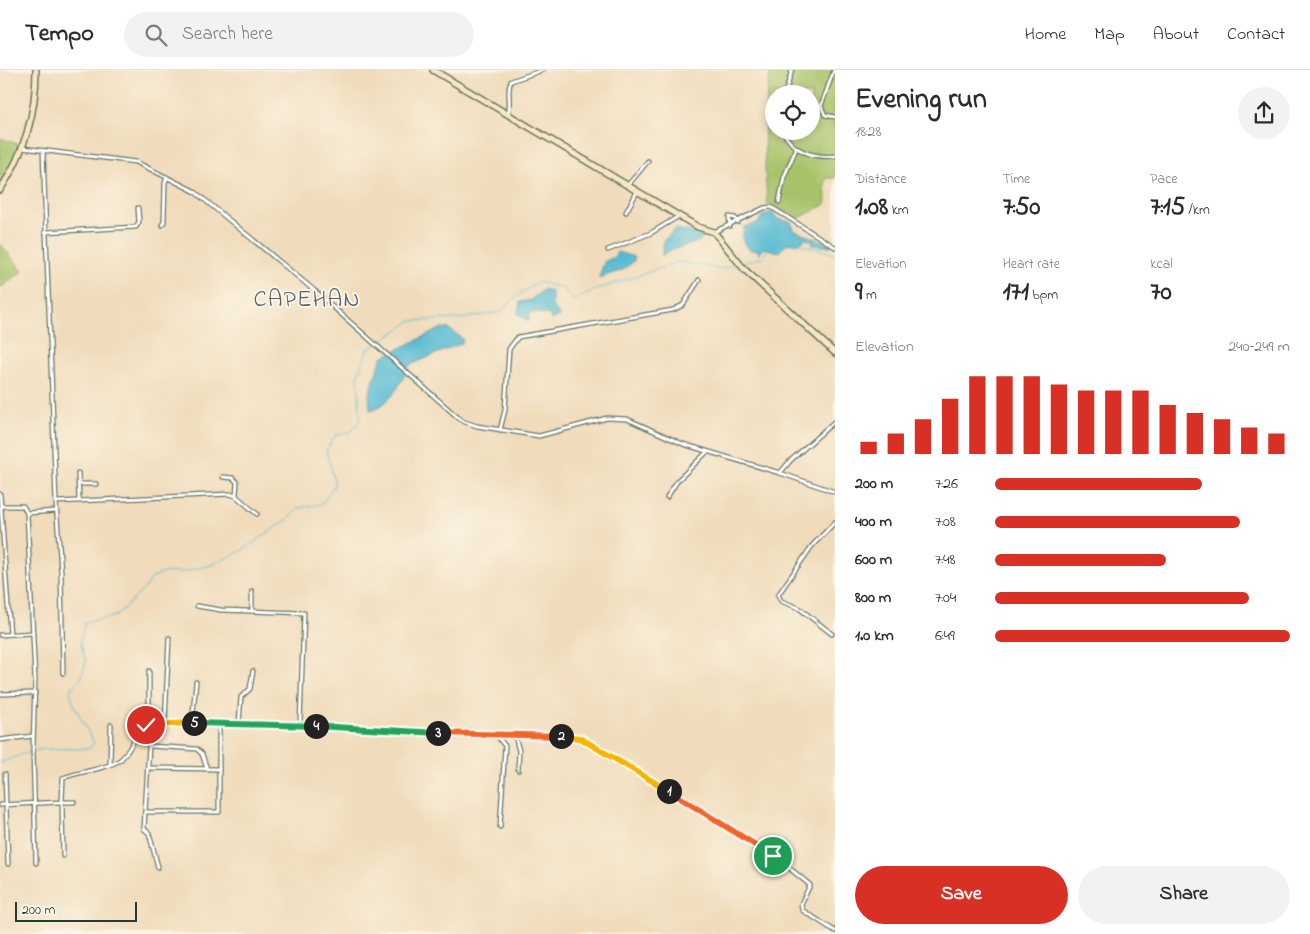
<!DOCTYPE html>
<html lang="en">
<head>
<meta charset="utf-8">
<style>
  :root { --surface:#fff; --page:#f2f2f3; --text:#2b2b33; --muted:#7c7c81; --line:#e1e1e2; --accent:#d93025 }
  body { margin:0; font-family:"Indie Flower",sans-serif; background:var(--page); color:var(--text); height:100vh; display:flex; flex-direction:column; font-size:19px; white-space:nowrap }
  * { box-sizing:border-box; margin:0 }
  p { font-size:16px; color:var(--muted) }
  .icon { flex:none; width:28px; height:28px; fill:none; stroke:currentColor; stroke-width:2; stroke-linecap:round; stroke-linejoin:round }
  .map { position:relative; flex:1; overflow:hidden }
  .details { display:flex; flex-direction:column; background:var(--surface); width:475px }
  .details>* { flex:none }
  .fabs { position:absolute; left:765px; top:15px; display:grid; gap:10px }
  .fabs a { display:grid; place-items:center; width:55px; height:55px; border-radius:50%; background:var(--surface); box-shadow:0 2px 8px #0003; font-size:25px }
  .scale { position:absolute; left:15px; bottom:12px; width:122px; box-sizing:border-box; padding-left:5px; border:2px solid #1f3d34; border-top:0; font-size:14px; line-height:18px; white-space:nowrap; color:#1f3d34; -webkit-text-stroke:4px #fcf5e5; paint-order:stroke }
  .pin { position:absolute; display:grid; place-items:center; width:42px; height:42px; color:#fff; margin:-21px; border:2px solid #fff; border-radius:50%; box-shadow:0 1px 5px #0007 }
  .km { position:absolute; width:25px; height:25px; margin:-12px; border-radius:50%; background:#222; color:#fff; font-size:14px; line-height:25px; text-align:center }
  .round { display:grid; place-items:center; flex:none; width:52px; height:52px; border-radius:26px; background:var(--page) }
  .overview { display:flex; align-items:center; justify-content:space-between; height:85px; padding:0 20px }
  h1 { font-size:28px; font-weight:800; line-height:38px }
  .stats { display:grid; grid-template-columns:repeat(3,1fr); gap:8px; height:85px; padding:5px 20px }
  .stats div { display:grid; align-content:center }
  .stats b { font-size:25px; font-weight:800 }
  .stats small { font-size:14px; font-weight:400 }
  .stats p { font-size:14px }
  .chart { height:140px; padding:10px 20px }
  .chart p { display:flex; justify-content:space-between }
  .chart svg { width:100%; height:90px; margin-top:5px; stroke:var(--accent); stroke-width:6 }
  .primary-button { display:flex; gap:10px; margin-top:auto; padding:10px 20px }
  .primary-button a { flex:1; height:58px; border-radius:30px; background:var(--accent); color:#fff; font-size:20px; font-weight:800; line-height:58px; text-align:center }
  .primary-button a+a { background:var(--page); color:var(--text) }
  ul { padding:0 20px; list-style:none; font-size:16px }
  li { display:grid; grid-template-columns:80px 60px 1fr; align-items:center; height:38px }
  li i { height:12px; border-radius:6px; background:var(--accent) }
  header { display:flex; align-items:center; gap:30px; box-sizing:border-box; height:70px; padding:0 25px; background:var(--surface); border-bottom:1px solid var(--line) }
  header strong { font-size:24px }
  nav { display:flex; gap:28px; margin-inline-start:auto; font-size:18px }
  .search { width:350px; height:45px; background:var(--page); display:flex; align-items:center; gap:12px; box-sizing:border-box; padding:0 18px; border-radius:28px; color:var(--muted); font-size:19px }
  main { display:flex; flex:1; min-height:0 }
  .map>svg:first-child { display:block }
</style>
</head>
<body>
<header>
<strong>Tempo</strong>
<div class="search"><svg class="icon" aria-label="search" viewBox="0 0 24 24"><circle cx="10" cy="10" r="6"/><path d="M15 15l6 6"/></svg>Search here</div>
<nav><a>Home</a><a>Map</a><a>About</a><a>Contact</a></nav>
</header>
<main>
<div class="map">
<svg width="835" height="864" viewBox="0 0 835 864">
  <rect width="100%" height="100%" fill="#fcf5e5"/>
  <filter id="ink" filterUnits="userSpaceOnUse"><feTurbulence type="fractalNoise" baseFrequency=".02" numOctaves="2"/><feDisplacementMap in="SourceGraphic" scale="10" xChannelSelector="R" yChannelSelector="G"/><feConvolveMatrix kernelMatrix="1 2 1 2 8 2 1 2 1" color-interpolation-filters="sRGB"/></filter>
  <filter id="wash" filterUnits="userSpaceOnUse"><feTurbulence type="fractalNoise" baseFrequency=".0096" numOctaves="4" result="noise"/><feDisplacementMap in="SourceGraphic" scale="20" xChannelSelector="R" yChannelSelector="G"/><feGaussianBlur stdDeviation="1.12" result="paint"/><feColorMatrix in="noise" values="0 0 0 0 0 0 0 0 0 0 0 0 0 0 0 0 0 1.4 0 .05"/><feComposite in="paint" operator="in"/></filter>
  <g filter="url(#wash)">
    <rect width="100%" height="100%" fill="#f0dcbb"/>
    <g fill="#a7c369" stroke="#63804e" fill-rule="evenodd">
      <path d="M771 0H835V108H825L826 134 799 148 767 133C764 87 762 45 771 0ZM774 24H811V61H774Z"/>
      <path d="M0 68 21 75 9 102 0 114Z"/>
      <path d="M0 174 23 201 0 218Z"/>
    </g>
    <g fill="#55bad3" stroke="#3a7c84">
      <path d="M772 142 777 149 791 152 795 161C807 165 819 169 831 175L830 177 812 175V170L803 169V172L788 173 779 182 764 178 759 185 758 180H750C741 172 742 168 744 157L758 153 762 146Z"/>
      <path d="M676 159 700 163 705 166C693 178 676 175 662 185L664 170Z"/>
      <path d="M617 182 634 187V191L623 200 599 208 604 192 614 187Z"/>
      <path d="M544 219 552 222V236L560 246 551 250 550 245 532 242 529 245V251L518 244 520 232 531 230Z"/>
      <path d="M442 258 449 259 463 269 462 273 410 295C400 313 392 335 370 340L369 324 382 287Z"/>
    </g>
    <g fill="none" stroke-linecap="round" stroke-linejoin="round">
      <g stroke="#55bad3" stroke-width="1">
        <path d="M785 174H800L835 184"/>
        <path d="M741 193 763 187 767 180"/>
        <path d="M0 693C16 687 32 679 50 679 64 678 77 680 90 678L94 673 73 633 70 620 81 609 86 591 80 572 85 552 116 546 144 519 151 509 162 503 183 502 211 495 241 481 287 450 298 438 322 434 335 414 326 380 336 365 351 362 360 350 358 305 367 280 411 251 460 249 501 242 513 229 538 212 563 218 574 230 592 221 678 192 723 199 737 194"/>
      </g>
    </g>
  </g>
  <g filter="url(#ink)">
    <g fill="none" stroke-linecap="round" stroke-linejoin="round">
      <g stroke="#687563" stroke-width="5.5">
        <g id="street">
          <path d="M834 0 821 36 825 45 835 47"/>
          <path d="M785 24 792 0"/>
          <path d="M508 44C512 33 506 22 511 11L543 0"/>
          <path d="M783 61C792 82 814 88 835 86"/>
          <path d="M23 78 136 92 194 121 315 221 462 351 477 356 539 366 607 348 627 349 683 374 780 403 835 422"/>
          <path d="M43 81 56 432"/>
          <path d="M628 115 648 91"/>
          <path d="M779 132 784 107 796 79"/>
          <path d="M626 142 637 122"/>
          <path d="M162 155 164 152 165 113 167 107"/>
          <path d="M730 156 729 147 735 148 738 152"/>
          <path d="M45 162 136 157 139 152 138 138"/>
          <path d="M714 162 764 138 771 137 835 177"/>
          <path d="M608 180 651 163 679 146"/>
          <path d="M500 360 505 340 509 279 518 267 673 240 683 235 699 210"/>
          <path d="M78 403 79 431"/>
          <path d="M780 403 790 391 835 351"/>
          <path d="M223 407 233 408 237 412 236 426"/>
          <path d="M79 414H96"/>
          <path d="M0 424 10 564"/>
          <path d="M667 427 678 410 707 382"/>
          <path d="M1 436H23L27 443 56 441"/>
          <path d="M27 443 35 609 33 679 36 793"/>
          <path d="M197 536 221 540 304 543 300 654"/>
          <path d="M252 541V521"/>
          <path d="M832 564 799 538 781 531 778 525 812 476 835 452"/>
          <path d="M0 565 33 563"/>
          <path d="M149 601V676L144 759 149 763 158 797"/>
          <path d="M63 603 61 502 56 432 230 424 236 426 257 444"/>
          <path d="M0 624 35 623"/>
          <path d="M165 653 169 568"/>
          <path d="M192 653 196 612"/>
          <path d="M239 654 241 627 250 619 253 601"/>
          <path d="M497 666 505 676 500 757"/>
          <path d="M515 666 519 681 518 700"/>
          <path d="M0 670 33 666"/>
          <path d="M149 676 197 679 202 684 207 699"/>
          <path d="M110 694 111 655"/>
          <path d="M148 698 219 699"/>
          <path d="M5 704 8 794"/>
          <path d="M0 735 62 732 63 708C80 701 105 700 120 690 132 681 135 659 150 654H276L467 665 576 667 720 752 788 797 810 815 801 834 802 840 835 861"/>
          <path d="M145 742H219V654"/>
          <path d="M63 786 62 732H74"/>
        </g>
      </g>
      <g stroke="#687563" stroke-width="8">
        <g id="secondary">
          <path d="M433 0 679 146 698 157 714 162 744 199 835 283"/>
          <path d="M0 120C24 84 36 44 36 0"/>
        </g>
      </g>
      <use href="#street" stroke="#fff" stroke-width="3"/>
      <use href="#secondary" stroke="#f7e8c3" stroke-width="5"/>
    </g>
  </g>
  <g fill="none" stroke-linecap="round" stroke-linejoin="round" filter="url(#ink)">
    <g stroke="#fff" stroke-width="10">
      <path id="split-1" d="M669 721 773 786"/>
    </g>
    <g stroke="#fff" stroke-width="10">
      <path id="split-2" d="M561 666 580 668 669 721"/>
    </g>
    <g stroke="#fff" stroke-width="10">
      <path id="split-3" d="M438 663 561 666"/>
    </g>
    <g stroke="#fff" stroke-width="10">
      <path id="split-4" d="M316 656 438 663"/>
    </g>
    <g stroke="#fff" stroke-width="10">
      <path id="split-5" d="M194 653 316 656"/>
    </g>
    <g stroke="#fff" stroke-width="10">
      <path id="split-6" d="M146 655 194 653"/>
    </g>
    <use href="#split-1" stroke="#f0652b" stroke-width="6"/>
    <use href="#split-2" stroke="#f5b400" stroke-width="6"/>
    <use href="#split-3" stroke="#f0652b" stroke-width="6"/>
    <use href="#split-4" stroke="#22a559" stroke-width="6"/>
    <use href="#split-5" stroke="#22a559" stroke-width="6"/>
    <use href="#split-6" stroke="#f5b400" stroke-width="6"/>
  </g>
  <g text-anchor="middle" stroke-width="4" stroke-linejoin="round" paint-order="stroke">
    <g font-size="24" letter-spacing="1" fill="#58626d" stroke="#fcf5e5">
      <text x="307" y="236">CAPEHAN</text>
    </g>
  </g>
</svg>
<div class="fabs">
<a><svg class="icon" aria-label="locate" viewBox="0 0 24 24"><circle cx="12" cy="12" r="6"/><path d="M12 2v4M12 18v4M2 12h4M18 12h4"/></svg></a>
</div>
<div class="scale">200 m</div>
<div class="pin" style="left:773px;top:786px;background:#1e9e55"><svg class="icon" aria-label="arrive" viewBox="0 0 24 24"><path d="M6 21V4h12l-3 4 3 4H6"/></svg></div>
<div class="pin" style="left:146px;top:655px;background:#d93025"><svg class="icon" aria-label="check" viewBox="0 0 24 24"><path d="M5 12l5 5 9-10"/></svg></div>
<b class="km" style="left:669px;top:721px">1</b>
<b class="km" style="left:561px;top:666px">2</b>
<b class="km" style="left:438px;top:663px">3</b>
<b class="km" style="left:316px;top:656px">4</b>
<b class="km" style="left:194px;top:653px">5</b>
</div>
<section class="details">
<div class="overview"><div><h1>Evening run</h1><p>18:28</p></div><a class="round"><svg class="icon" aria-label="share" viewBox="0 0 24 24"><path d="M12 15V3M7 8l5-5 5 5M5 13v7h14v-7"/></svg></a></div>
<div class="stats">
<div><p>Distance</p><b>1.08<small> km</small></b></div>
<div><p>Time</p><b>7:50</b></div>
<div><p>Pace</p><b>7:15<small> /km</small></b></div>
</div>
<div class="stats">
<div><p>Elevation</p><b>9<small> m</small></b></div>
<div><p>Heart rate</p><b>171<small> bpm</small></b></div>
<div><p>kcal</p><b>70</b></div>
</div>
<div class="chart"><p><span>Elevation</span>240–249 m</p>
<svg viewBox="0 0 160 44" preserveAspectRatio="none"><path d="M5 44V38M15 44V34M25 44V27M35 44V17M45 44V6M55 44V6M65 44V6M75 44V10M85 44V13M95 44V13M105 44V13M115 44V20M125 44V24M135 44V27M145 44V31M155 44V34"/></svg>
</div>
<ul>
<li><b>200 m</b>7:26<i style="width:70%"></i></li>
<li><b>400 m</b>7:08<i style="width:83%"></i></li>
<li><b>600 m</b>7:48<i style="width:58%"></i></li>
<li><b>800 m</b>7:04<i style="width:86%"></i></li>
<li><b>1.0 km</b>6:49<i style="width:100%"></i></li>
</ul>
<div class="primary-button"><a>Save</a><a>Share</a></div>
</section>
</main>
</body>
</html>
